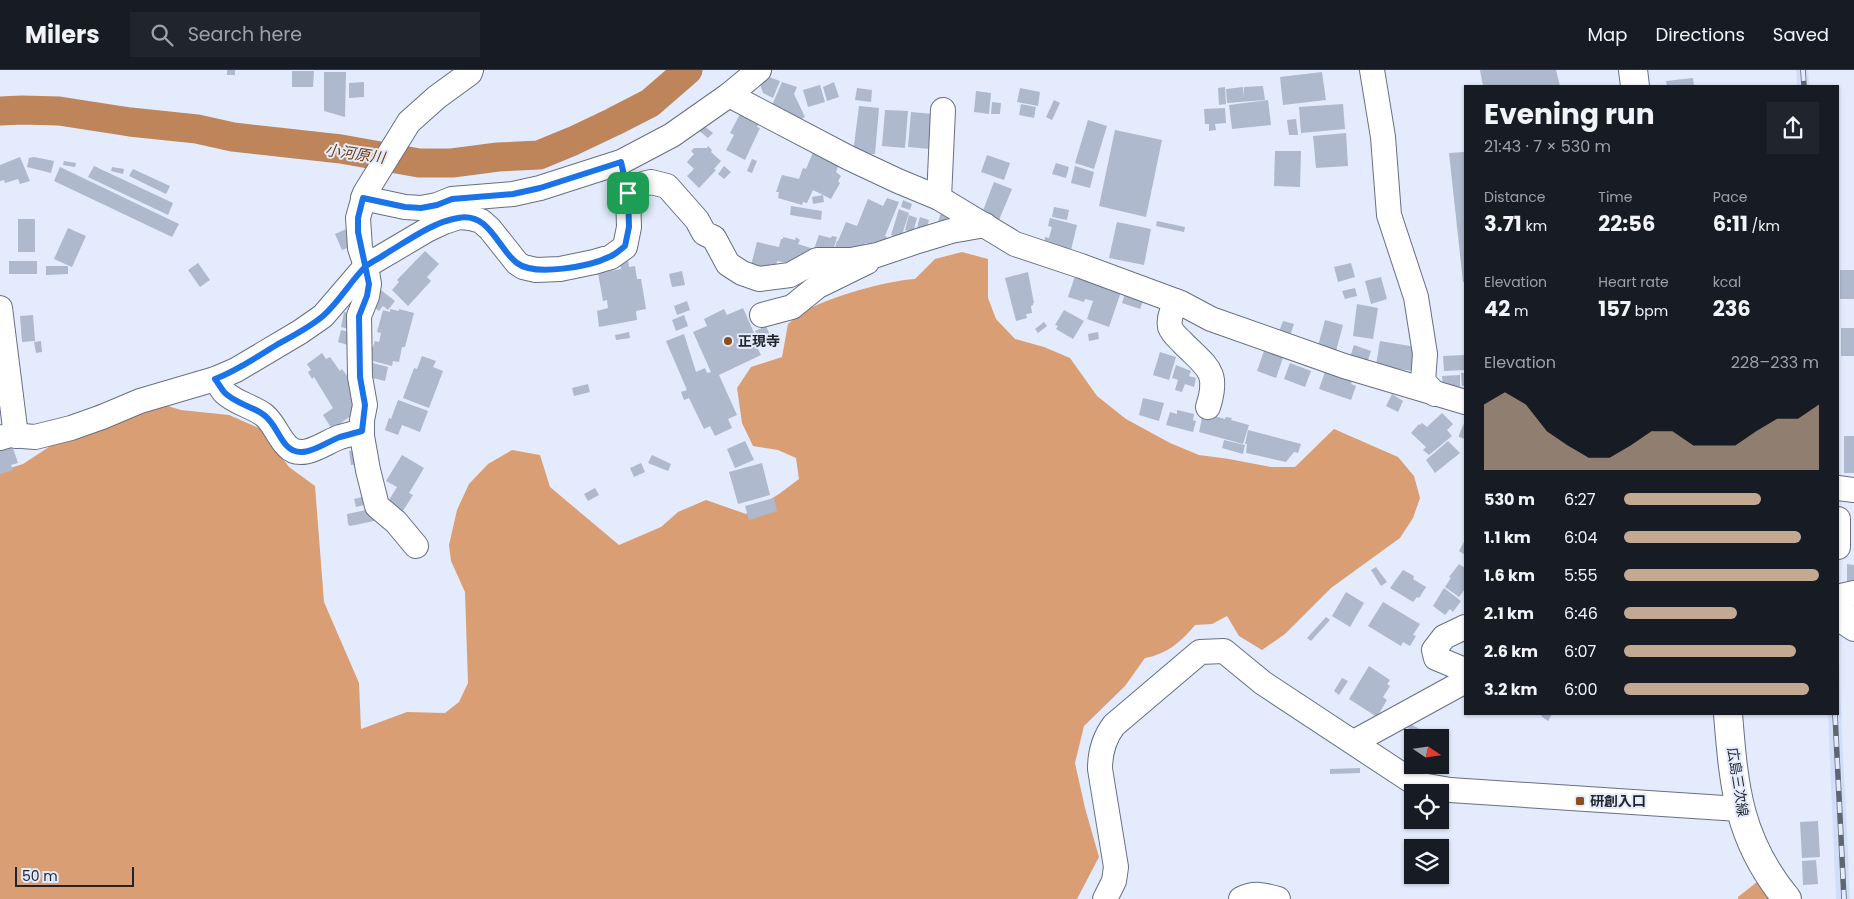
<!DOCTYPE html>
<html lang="en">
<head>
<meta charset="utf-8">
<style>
  :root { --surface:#171b24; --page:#20242c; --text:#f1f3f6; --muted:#9ea1a6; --line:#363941; --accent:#c4a992 }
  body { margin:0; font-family:Poppins,"Noto Sans JP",sans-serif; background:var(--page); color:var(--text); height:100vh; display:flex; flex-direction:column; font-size:19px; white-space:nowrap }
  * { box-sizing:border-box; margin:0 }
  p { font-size:16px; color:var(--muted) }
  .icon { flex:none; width:28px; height:28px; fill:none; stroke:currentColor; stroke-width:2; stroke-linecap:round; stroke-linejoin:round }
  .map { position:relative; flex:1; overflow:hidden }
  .drawer { position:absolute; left:1464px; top:15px; width:375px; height:630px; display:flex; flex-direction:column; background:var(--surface); border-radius:0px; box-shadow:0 1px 4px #0004 }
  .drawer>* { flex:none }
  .needle { width:32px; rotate:103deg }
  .controls { position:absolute; left:1404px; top:659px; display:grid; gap:10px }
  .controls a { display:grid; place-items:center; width:45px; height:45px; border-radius:0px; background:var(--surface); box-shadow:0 1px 4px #0004; font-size:25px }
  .scale { position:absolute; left:15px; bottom:12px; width:119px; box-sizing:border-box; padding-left:5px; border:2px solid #1f232a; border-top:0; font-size:14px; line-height:18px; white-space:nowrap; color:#1f232a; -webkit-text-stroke:4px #e3ebfc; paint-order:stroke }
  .pin { position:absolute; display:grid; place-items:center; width:42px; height:42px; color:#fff; margin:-21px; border-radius:10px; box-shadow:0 2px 8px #0006 }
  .round { display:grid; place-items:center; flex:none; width:52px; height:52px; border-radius:0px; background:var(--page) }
  .overview { display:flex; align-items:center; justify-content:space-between; height:85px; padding:0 20px }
  h1 { font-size:28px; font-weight:700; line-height:38px }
  .stats { display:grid; grid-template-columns:repeat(3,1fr); gap:8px; height:85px; padding:5px 20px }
  .stats div { display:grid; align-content:center }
  .stats b { font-size:21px; font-weight:700 }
  .stats small { font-size:14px; font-weight:400 }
  .stats p { font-size:14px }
  .chart { height:140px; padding:10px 20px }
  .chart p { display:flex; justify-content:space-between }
  .chart svg { width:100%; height:90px; margin-top:5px; fill:var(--accent); opacity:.7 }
  ul { padding:0 20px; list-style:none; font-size:16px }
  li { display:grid; grid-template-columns:80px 60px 1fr; align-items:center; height:38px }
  li i { height:12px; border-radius:6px; background:var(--accent) }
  header { display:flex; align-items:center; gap:30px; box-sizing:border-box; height:70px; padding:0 25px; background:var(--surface); border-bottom:1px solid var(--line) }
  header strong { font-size:24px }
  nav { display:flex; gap:28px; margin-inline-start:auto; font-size:18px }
  .search { width:350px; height:45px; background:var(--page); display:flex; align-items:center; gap:12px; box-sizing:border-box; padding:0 18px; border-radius:0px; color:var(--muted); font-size:19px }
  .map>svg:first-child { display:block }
</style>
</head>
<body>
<header>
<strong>Milers</strong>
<div class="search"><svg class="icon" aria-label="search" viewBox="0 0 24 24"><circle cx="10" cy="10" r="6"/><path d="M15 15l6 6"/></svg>Search here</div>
<nav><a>Map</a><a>Directions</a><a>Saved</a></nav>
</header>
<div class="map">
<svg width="1854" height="829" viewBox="0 0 1854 829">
  <rect width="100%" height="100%" fill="#e3ebfc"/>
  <g fill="#d1defa">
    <path d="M1796 0H1808L1809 16H1797Z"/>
    <path d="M1838 569 1840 622 1850 829H1836L1828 644H1838Z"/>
  </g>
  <g fill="#da9e74">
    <path d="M962 182 988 189V228L996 249 1015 269 1044 277 1070 288 1097 326 1126 349 1170 373 1199 385 1229 389 1271 397H1295L1334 359 1398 387 1414 406 1420 428 1413 448 1400 468 1331 518 1285 564 1262 580 1239 566 1227 546 1212 554 1195 555C1181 572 1167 584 1145 588L1125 616 1084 656 1075 693 1085 738 1099 787 1077 829H0V401L23 394 52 375 96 335 131 325 181 340 229 345 261 359 289 397 315 416 324 532 359 613 361 659 407 642 445 643 459 632 468 613 465 522 451 491 449 475 457 440 469 414 488 394 512 380 540 385 550 417 619 475 661 457 678 442 706 430 746 444 779 424 799 409 796 388 778 380 753 376 742 353 737 318 751 297 782 287 788 254C794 249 800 244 807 240 833 226 885 211 915 209L935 189Z"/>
    <path d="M1757 812 1771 829H1738V827Z"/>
  </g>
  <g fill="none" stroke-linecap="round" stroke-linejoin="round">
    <path stroke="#be845a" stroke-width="29" d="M0 41 22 40 59 41 130 52 197 59 233 67 341 79 419 93H452L498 87 539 85 573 71 613 52 650 33 688 0"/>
  </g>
  <g fill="#afb9cd">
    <rect x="227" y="0" width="8" height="5"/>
    <path d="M1480 0H1556L1560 16H1483Z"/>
    <path d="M292 1H314L313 17H292Z"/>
    <path d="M324 2H346L345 47 324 41Z"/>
    <path d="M1322 2 1326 30 1283 35 1280 7Z"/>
    <path d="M769 7 780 11 773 28 763 23 760 14Z"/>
    <path d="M1693 8 1694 16H1667L1666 11Z"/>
    <path d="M364 12V27L349 28V13Z"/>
    <path d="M782 12 797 17 794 24 805 47 790 54 783 39 772 35Z"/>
    <path d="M834 12 839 27 827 31 823 17Z"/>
    <path d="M820 15 825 32 808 37 803 20Z"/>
    <path d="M1263 16 1265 30 1227 33 1226 19 1243 17 1244 28V17Z"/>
    <path d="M1225 17 1226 34 1219 35 1218 18Z"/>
    <path d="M857 18 872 20 871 32 855 30Z"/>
    <path d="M1020 18 1040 22 1038 36 1017 32Z"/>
    <path d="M976 21 991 23 989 44 974 42Z"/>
    <path d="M1054 30 1060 33 1052 50 1046 47Z"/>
    <path d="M1268 30 1271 55 1232 59 1229 35Z"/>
    <path d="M992 32 1001 33 1000 44H991Z"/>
    <path d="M1021 34 1036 37 1034 48 1019 45Z"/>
    <path d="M1343 34 1345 59 1301 63 1299 37Z"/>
    <path d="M859 36 879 38 875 84 853 83Z"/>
    <path d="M1225 38 1226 53 1215 54 1216 60 1209 61V54H1205L1204 39Z"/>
    <path d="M885 40 908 41 905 78 882 76Z"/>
    <path d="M911 42 934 44 931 79 908 77Z"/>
    <path d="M740 44 759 53 757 57 760 58 745 90 726 80 734 65 730 63Z"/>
    <path d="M1296 49 1298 65H1289L1287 50Z"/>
    <path d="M1088 50 1107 56 1094 99 1075 93Z"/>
    <path d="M703 55 713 63 708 68 698 60Z"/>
    <path d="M1115 60 1162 70 1146 147 1099 136Z"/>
    <path d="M1346 63 1348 96 1316 98 1313 66Z"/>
    <path d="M708 76 712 80 711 82 721 91 714 99 716 100 699 118 687 106 694 99 687 92 694 84 691 81 694 78H707Z"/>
    <path d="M814 80 839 94 836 102 841 106 838 111 840 113 831 129 813 120 807 133 803 132 802 135 778 128 779 122H776L782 105 799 109 803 98 806 99Z"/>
    <path d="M1275 81H1301L1300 117 1274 116Z"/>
    <path d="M1465 82V212H1463L1449 83Z"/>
    <path d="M987 85 1010 93 1004 110 981 102Z"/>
    <path d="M20 87 30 111 20 114 18 109 5 113 4 110 0 111V95Z"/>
    <path d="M34 87 54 91 51 103 27 97 29 88Z"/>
    <path d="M752 89 757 91 752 103 747 101Z"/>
    <path d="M64 91 76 93 75 97 63 95Z"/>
    <path d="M1056 93 1069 97 1066 108 1052 104Z"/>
    <path d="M94 96 173 133 168 145 88 107Z"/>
    <path d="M724 96 731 102 724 109 718 104Z"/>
    <path d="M1075 96 1094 102 1090 118 1071 113Z"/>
    <path d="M60 97 179 154 172 167 54 111Z"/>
    <path d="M112 97 124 99 123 104 111 101Z"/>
    <path d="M133 99 170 116 166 124 129 106Z"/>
    <path d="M994 112 1012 119 999 150 982 143Z"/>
    <path d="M823 125 824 132 813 134 812 127Z"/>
    <path d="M887 128 899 132 885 166 887 167 885 174H881L873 172 872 175 865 173 863 177 832 187 837 171H838L846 152 857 156 868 129 883 136Z"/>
    <path d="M903 130 912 134 910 140 901 137Z"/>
    <path d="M791 136 822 141 821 150 790 145Z"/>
    <path d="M1054 137 1069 140 1067 150 1052 147Z"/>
    <path d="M899 139 909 143 901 168 891 165Z"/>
    <path d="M942 140 960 147 937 155Z"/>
    <path d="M909 145 917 148 913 163 905 160Z"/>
    <path d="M920 147 929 150 926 161 917 158Z"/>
    <path d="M1050 148 1077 155 1071 180 1044 174 1045 167 1049 168 1052 157 1048 156Z"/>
    <rect x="18" y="149" width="17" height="33"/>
    <path d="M1157 151 1185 157 1184 162 1156 156Z"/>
    <path d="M1117 152 1151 159 1144 195 1109 188Z"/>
    <path d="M351 157 358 174 342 180 335 164Z"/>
    <path d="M68 158 86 166 72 197 54 189Z"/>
    <path d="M819 165 831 168 832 166 837 167 831 188 800 189 796 188 793 194 777 191 775 201 750 199 757 172 779 177 781 169H783V167L795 170 796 167 800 170 798 174 814 179Z"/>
    <path d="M425 181 439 194 427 207 431 211 408 236 392 220 399 212 397 210Z"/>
    <path d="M628 190 629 197 635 196 637 209H641L646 239 636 241 637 250 599 257 597 241 608 238 607 230 603 231 598 203 621 199 620 191Z"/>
    <rect x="9" y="191" width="28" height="13"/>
    <path d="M198 193 210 210 200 217 188 200Z"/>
    <path d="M1351 193 1355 207 1338 212 1334 197Z"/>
    <path d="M46 196H68V204L46 205Z"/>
    <rect x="1840" y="200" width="14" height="29"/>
    <path d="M682 201 685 215 672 217 669 204Z"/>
    <path d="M1028 202 1034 233H1033V235L1031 236 1032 243 1026 244 1027 248 1016 251 1005 208Z"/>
    <path d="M1076 203 1122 219 1109 257 1087 249 1093 231 1085 229 1084 232 1068 227Z"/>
    <path d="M1381 207 1387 229 1371 234 1365 211Z"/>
    <path d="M377 217 395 231 388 240 383 236 379 241 366 231Z"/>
    <path d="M1355 218 1357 226 1345 229 1342 221Z"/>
    <path d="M1126 221 1144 228 1140 239 1122 233Z"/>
    <path d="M687 231 690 240 677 245 674 236Z"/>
    <path d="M1357 234 1378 238 1373 269 1353 266Z"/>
    <path d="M743 238 755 265 752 267 761 285 719 305 737 345 728 349 732 358 715 366 710 356 704 359 689 328 684 330 681 322 687 320 666 271 684 264 696 302 705 298 707 303 711 302 693 262 707 256 704 249 724 239 727 245Z"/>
    <path d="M390 239 399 241V239L414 243 405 277H402L399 292 393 291 392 296 365 289 369 276 373 277 375 271 379 272 381 263 377 262 383 240 390 242Z"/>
    <path d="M1064 240 1084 251 1073 269 1056 259 1058 256 1055 255Z"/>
    <path d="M344 242 356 245 353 260 341 257Z"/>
    <path d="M33 245 35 271 22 272 20 246Z"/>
    <path d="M684 245 688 256 676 261 672 250Z"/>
    <path d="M1325 250 1343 255 1336 281 1318 276Z"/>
    <path d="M1283 251 1294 254 1290 266 1279 262Z"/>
    <path d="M1044 252 1047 256 1038 263 1035 259Z"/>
    <path d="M766 256 773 272 763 276 755 261Z"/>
    <rect x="1841" y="258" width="13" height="28"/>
    <path d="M341 260 358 264 354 277 338 272Z"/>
    <path d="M629 262 630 268 616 270 615 265Z"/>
    <path d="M1098 262 1099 269 1089 271 1088 264Z"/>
    <path d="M41 271 42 282 36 283 34 272Z"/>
    <path d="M1380 271 1416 277 1412 301 1376 295Z"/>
    <path d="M1267 272 1286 279 1276 308 1257 301Z"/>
    <path d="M1354 275 1371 281 1367 293 1350 287Z"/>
    <path d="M1160 282 1176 287 1169 310 1153 305Z"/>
    <path d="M322 283 326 289 330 287 340 301 342 299 353 314 364 337 332 359 323 345 333 338 314 307 312 309 308 302 311 300 307 294Z"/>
    <path d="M1465 285V300L1444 301 1443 286Z"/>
    <path d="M422 286 436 291 433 297 443 301 429 338 403 328 414 298 417 299Z"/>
    <path d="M365 291 388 297 385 311 364 306Z"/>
    <path d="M1290 293 1311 301 1305 317 1284 309Z"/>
    <path d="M1176 295 1191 301 1189 306 1196 308 1194 317 1185 314 1182 322 1175 320 1178 310 1172 308Z"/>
    <path d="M1326 299 1353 309 1351 314 1356 316 1351 330 1319 319Z"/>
    <path d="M1461 303H1465V316H1462Z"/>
    <path d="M1460 305V317L1443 318 1442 306Z"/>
    <path d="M588 314 590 322 574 326 572 318Z"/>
    <path d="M1392 324 1403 331 1398 342 1386 336Z"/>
    <path d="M1143 328 1164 333 1159 351 1139 345Z"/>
    <path d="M398 330 428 341 420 362 402 355 398 365 385 360 389 348 391 349Z"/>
    <path d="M1177 340 1194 344 1193 350 1196 351 1193 362 1166 355 1170 342 1177 344Z"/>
    <path d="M1203 343 1225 349 1226 347 1232 348 1231 350 1249 355 1243 374 1199 362Z"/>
    <path d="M1442 343 1453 354 1447 360 1452 366 1429 385 1423 380 1426 377 1411 363 1419 354 1420 355 1422 353 1427 357Z"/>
    <path d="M1465 351V369L1459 367V365Z"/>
    <path d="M1248 360 1301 374 1298 383 1294 382 1286 392 1246 383 1247 374H1245Z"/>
    <rect x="1844" y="366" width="10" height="37"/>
    <path d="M1224 370 1245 375 1243 384 1222 378Z"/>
    <path d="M745 371 754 390 735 398 727 379Z"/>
    <path d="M1448 371 1460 383 1435 403 1426 390Z"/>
    <path d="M12 375 18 393 11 395 13 400 0 404V379Z"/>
    <path d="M359 380 361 394 351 395 349 381Z"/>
    <path d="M402 385 424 398 409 423 413 425 401 444 386 435 397 417 386 411Z"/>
    <path d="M652 385 671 394 668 401 648 393Z"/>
    <path d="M641 393 645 402 634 407 630 398Z"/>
    <path d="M762 393 770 425 738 434 729 402Z"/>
    <path d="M595 418 599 425 588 431 584 424Z"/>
    <path d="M366 426 368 434 356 437 354 429Z"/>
    <path d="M774 428 777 441 749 450 745 436Z"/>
    <path d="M371 439 376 449 374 451 350 456 348 454 347 444Z"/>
    <path d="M1465 470V485L1459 481Z"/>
    <path d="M1459 494 1465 498V519L1459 527 1445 517 1451 508 1449 507Z"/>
    <path d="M1847 494 1854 495V513H1847Z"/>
    <path d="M1376 497 1387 512 1381 516 1371 500Z"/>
    <path d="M1403 500 1414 506 1413 509 1426 517 1419 528 1417 527 1413 532 1390 518Z"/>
    <path d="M1444 518 1461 531 1453 542 1450 539 1445 545 1433 536Z"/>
    <path d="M1346 522 1364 533 1350 557 1332 546Z"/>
    <path d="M1383 532 1420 554 1413 565 1416 566 1410 576 1403 572 1401 576 1368 556Z"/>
    <path d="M1326 547 1330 550 1311 571 1307 568Z"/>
    <path d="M1369 596 1390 610 1387 614 1390 616 1383 627 1387 630 1377 647 1349 629Z"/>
    <path d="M1342 608 1348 611 1339 625 1334 621Z"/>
    <path d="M1543 644H1552L1548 651 1541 646Z"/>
    <path d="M1410 654 1424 661 1421 667 1410 661V660L1408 658Z"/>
    <path d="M1360 698V703L1330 704V699Z"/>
    <path d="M1818 751 1820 787 1802 788 1800 752Z"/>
    <path d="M1816 790 1818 814 1803 815 1802 791Z"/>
  </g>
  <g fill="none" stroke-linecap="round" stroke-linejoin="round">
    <g stroke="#677082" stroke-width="26">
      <g id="minor">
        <path d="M759 0 729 25 849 88 898 111 939 128 1015 174 1081 196 1181 233 1211 249 1344 296 1465 332"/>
        <path d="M1372 0 1383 67 1389 145 1416 227 1425 284 1423 311 1435 324"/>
        <path d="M363 128 405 137 421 138 437 135 452 129 513 124 540 118 621 92 672 65 729 25"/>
        <path d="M939 128 943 40"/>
        <path d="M1175 231C1173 240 1168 249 1170 257 1172 263 1178 268 1182 272 1206 297 1220 300 1208 337"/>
        <path d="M0 238 16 366"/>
        <path d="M762 245 792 237 818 216 867 192"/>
        <path d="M215 309C218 313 221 318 224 322 235 333 252 336 264 345 274 353 278 367 287 376 302 392 325 372 340 367 347 365 355 363 362 361"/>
        <path d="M0 368 10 365 35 367 71 358 102 347 140 331 215 309 236 300 300 262 323 246 366 196 427 160 444 152 459 147 470 148 481 151 490 159 517 193 523 197 536 200 560 199 594 192 611 187 625 177 629 157 628 123 639 115 651 112 667 116 697 150 704 163 714 168 728 194 742 203 759 209 790 205 817 190H851L877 185 918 171 951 161 985 155"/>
        <path d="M1838 418 1854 420"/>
        <path d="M1838 449V477"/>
        <path d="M416 476 396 452 377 436 368 400 362 366V350L365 335 360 307 359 246 367 226 369 214 366 196 360 178 358 148 365 123 409 52 437 27 470 3 471 0"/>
        <path d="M1854 523 1841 526 1845 553 1854 559"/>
        <path d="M1354 672 1458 615 1464 604 1460 598 1436 588 1434 580 1444 567 1465 557"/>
        <path d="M1105 829 1114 811 1116 797 1100 699C1100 683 1104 668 1114 655L1200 582 1224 581 1263 613 1416 714 1450 720 1739 739"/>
        <path d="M1241 829C1254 822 1265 825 1278 829"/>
      </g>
    </g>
    <g stroke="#677082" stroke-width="30">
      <g id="major">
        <path d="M1633 0 1635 16"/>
        <path d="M1728 644C1734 717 1738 770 1787 829"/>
      </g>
    </g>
    <use href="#minor" stroke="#fff" stroke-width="24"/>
    <use href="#major" stroke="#fff" stroke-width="28"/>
    <g stroke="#606670" stroke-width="5.5">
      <g id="rail">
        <path d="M1803 0 1804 16"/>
        <path d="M1835 644 1844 829"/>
      </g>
    </g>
    <use href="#rail" stroke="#e3ebfc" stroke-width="4" stroke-dasharray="11" stroke-linecap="butt"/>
  </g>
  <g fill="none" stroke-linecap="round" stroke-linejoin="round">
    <g stroke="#fff" stroke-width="10">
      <path id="route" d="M628 123 621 92 540 118 513 124 452 129 437 135 421 138 405 137 363 128 358 148V162L369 214 367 226 359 246 360 307 365 335 362 361C355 363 347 365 340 367 325 372 302 392 287 376 278 367 275 353 264 345 252 336 234 333 224 322 221 318 218 313 215 309 238 300 257 287 278 274 293 266 310 257 323 246 339 232 350 212 365 197 371 192 380 188 387 183 409 170 433 152 458 148 490 142 497 178 517 193 535 207 591 196 609 187 615 185 620 180 625 176L629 157 628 123"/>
    </g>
    <use href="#route" stroke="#1a73e8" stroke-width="6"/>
  </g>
  <g fill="#8e4e18" stroke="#e3ebfc" stroke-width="2">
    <circle cx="728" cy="271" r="5"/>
    <rect x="1575" y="726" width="10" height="10" rx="2.5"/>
  </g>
  <g text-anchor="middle" stroke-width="4" stroke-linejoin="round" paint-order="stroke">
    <g font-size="14" font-weight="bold" fill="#1f232a" stroke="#e3ebfc" text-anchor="start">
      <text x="738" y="276">正現寺</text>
      <text x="1590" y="736">研創入口</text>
    </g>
    <g font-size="14" fill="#1f232a" stroke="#e3ebfc">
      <text transform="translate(1738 712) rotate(81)" y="5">広島三次線</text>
    </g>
    <g font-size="15" font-style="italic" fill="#733b08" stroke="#e3ebfc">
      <text transform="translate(355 84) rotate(8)" y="5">小河原川</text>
    </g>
  </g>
</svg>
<div class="controls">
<a><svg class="needle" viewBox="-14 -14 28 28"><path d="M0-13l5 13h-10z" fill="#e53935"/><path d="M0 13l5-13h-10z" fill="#9ea1a6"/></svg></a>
<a><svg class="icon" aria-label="locate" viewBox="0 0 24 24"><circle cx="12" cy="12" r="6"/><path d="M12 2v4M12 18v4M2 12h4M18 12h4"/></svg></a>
<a><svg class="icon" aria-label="layers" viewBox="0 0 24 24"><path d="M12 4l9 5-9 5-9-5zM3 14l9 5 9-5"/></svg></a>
</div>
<div class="scale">50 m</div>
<div class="pin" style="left:628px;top:123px;background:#1e9e55"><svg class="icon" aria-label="arrive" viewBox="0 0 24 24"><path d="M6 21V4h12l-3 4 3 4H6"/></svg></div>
<section class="drawer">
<div class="overview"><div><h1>Evening run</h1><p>21:43 · 7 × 530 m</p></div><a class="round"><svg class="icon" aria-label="share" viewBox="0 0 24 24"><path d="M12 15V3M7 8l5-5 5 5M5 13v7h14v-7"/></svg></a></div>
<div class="stats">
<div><p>Distance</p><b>3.71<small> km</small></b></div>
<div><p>Time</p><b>22:56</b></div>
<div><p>Pace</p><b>6:11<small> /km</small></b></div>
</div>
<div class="stats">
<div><p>Elevation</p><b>42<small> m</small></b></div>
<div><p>Heart rate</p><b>157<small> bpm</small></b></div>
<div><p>kcal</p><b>236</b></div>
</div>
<div class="chart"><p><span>Elevation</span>228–233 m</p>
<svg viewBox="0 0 160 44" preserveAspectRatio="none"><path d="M0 44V12L10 6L20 12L30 25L40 32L50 38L60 38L70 32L80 25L90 25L100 32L110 32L120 32L130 25L140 19L150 19L160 12V44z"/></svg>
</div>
<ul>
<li><b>530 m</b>6:27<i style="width:70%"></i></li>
<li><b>1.1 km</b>6:04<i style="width:91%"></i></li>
<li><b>1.6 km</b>5:55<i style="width:100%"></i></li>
<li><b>2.1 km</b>6:46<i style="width:58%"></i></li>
<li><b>2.6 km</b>6:07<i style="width:88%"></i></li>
<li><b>3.2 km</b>6:00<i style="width:95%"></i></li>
</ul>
</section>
</div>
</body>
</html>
